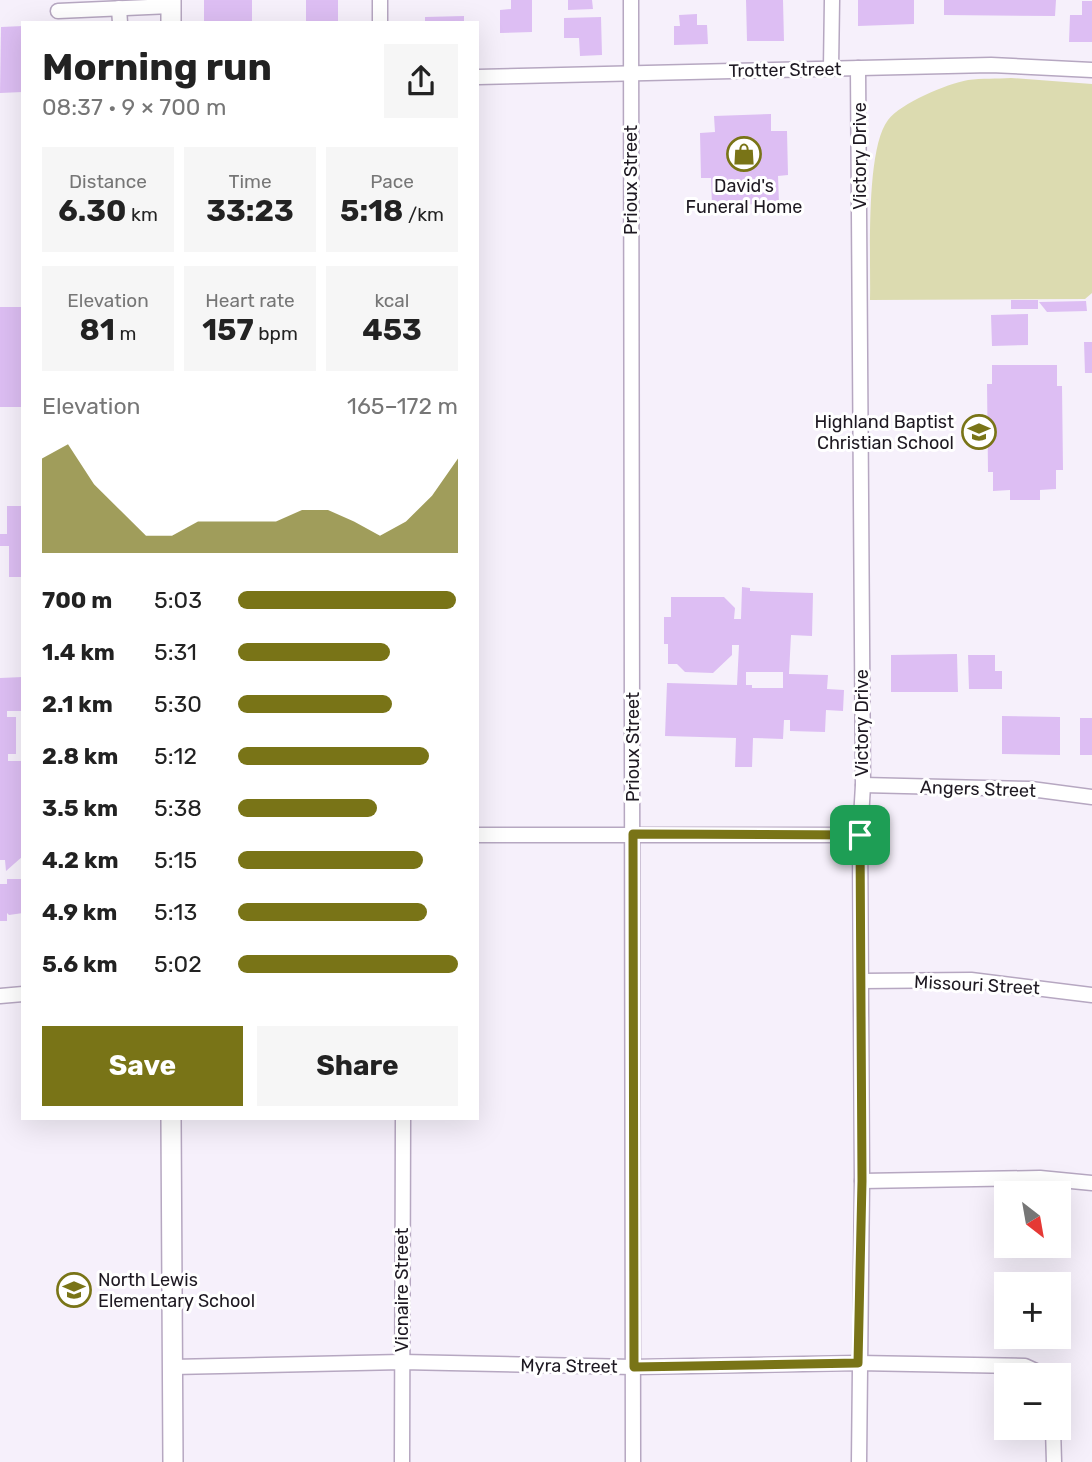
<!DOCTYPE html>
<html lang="en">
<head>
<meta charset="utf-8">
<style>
  :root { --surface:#fff; --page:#f6f6f6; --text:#222; --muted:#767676; --accent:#797417 }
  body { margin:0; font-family:Rubik,sans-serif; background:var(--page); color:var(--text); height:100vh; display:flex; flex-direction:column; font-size:26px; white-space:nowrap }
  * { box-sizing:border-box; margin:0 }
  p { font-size:23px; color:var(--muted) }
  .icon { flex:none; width:38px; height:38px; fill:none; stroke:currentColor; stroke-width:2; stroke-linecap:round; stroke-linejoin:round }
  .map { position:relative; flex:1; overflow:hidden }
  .panel { position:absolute; left:21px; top:21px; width:458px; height:1099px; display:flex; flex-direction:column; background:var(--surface); border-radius:0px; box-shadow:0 7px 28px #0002 }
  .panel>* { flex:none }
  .needle { width:46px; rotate:149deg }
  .controls { position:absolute; left:994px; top:1181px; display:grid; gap:14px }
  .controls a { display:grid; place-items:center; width:77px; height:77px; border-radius:0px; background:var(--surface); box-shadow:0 7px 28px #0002; font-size:35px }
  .pin { position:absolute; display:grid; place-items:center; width:60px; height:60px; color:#fff; margin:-30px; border-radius:14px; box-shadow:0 4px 10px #0006 }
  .round { display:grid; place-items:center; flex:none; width:74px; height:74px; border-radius:0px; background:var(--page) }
  .headline { display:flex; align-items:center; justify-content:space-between; height:119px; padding:0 21px }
  h1 { font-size:38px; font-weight:700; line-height:52px }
  .figures { display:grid; grid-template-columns:repeat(3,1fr); gap:10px; height:119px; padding:7px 21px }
  .figures div { display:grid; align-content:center; border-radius:0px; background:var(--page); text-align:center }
  .figures b { font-size:30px; font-weight:700 }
  .figures small { font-size:19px; font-weight:400 }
  .figures p { font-size:19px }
  .chart { height:196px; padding:14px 21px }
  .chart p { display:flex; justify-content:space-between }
  .chart svg { width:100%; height:126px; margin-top:7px; fill:var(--accent); opacity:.7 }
  .button { display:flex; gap:14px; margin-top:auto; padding:14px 21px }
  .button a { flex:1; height:80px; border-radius:0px; background:var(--accent); color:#fff; font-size:28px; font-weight:700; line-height:80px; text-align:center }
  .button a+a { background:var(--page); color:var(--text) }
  ul { padding:0 21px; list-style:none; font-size:23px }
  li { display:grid; grid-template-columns:112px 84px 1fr; align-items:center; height:52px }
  li i { height:18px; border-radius:9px; background:var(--accent) }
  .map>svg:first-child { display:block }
</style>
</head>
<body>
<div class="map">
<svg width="1092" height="1462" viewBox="0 0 1092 1462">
  <rect width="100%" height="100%" fill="#f6f0fb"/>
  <path fill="#dcdbb0" d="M1011 78 1092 84V293L1085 299 870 300C871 261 865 150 888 120 901 103 946 84 968 80 982 78 997 79 1011 78Z"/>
  <g fill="#ddbef3" fill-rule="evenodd">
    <rect x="204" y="0" width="48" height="23"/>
    <rect x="306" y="0" width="32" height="21"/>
    <path d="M511 0H532V32L500 33V10L511 9Z"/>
    <path d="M568 0H592L593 9 568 10Z"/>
    <path d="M746 0H783L784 41H747Z"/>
    <path d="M858 0H914V24L858 26Z"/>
    <path d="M944 0H1056L1055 16 944 15Z"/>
    <path d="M1082 1H1092V42H1069L1070 15H1082Z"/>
    <path d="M697 14V25H707L708 44 674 45V26H680L679 15Z"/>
    <path d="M464 16V23H425V17Z"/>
    <path d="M601 17 602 55 580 56 579 38H564V18Z"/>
    <path d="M23 26V92L0 93 1 27Z"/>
    <path d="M771 114V131H787L788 175 778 176 779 203 712 206 711 178H701L700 133 715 132 714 116Z"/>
    <rect x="1011" y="300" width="27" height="9"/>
    <path d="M1086 301 1087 311 1047 312 1039 302Z"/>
    <rect x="0" y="307" width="23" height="100"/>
    <path d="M1028 314V345L992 346 991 315Z"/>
    <path d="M1084 342H1092V373H1085Z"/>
    <path d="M992 365H1057V386H1062L1063 470H1056V489L1040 490V500H1010V490L993 491V472H988L987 384H992Z"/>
    <path d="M7 506H23V577H9V546H0V534H7Z"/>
    <path d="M742 587 750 588V591L813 593 812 636 791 635 789 674 828 675 827 689 844 690 843 711 826 710 825 732 790 731V720H784L783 739 753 738 752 767H735L736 738 665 736 667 683 737 685 739 645H732V655L713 673 685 672 677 664H668V644H664V617H671V597H724L735 608 734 619H741ZM746 672H783V688H752V685H746Z"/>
    <path d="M957 654 958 692H891V655Z"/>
    <path d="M968 655H995V671H1002V689H969Z"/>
    <path d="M23 677V711H7V717H16V754H8V761H23V856L6 871 5 860H0V678Z"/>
    <path d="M1002 716 1060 717V755L1002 754Z"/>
    <rect x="1080" y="718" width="12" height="37"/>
    <path d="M7 879H23V913L9 915 7 913V921H0V884H7Z"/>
  </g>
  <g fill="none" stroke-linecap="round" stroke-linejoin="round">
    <g stroke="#b6a7c1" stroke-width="17">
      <g id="minor">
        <path d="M380 0V23"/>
        <path d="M631 0 633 1462"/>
        <path d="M119 8 120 23"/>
        <path d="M58 11 171 6"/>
        <path d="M831 68 832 0"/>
        <path d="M858 68 863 785 860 835 862 1181 859 1462"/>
        <path d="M478 77 991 65 1092 70"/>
        <path d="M863 785 1031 789 1092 797"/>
        <path d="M478 835H860"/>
        <path d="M862 981 971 980 1092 995"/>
        <path d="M0 996 23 994"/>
        <path d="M862 1181 1040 1178 1092 1183"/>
        <path d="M172 1367 402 1362 633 1367 858 1363 1025 1366 1047 1376"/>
        <path d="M1053 1428 1054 1462"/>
        <path d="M402 1462 403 1118"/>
      </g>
    </g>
    <g stroke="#b6a7c1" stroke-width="22">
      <g id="major">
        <path d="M171 0V23"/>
        <path d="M171 1118 173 1462"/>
      </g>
    </g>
    <use href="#minor" stroke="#fff" stroke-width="14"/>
    <use href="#major" stroke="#fff" stroke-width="19"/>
  </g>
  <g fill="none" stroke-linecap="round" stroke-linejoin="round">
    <g stroke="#fff" stroke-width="14">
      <path id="route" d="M633 834 860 835 862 1181 858 1363 634 1367Z"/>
    </g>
    <use href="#route" stroke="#797417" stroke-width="9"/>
  </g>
  <defs>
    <g id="shop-ring" transform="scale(1.75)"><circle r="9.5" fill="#fff" stroke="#797417" stroke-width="1.5"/><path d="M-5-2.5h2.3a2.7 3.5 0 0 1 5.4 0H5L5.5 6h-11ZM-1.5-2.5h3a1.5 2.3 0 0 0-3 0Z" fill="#797417"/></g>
    <g id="school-ring" transform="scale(1.75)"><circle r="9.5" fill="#fff" stroke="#797417" stroke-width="1.5"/><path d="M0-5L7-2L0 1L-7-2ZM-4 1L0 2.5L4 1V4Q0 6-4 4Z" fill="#797417"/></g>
  </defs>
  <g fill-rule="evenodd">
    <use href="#shop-ring" x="744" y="154"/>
    <use href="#school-ring" x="979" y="432"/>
    <use href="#school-ring" x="74" y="1290"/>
  </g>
  <g text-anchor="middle" stroke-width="6" stroke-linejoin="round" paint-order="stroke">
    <g font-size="18" fill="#1e1922" stroke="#fff">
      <text transform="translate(785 70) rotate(-1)" y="6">Trotter Street</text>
      <text transform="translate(860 156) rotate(-90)" y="6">Victory Drive</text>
      <text transform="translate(631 180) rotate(-90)" y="6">Prioux Street</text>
      <text transform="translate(862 723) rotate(-90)" y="6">Victory Drive</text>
      <text transform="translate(633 747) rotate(-90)" y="6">Prioux Street</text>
      <text transform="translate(978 789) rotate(2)" y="6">Angers Street</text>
      <text transform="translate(977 985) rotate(3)" y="6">Missouri Street</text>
      <text transform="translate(402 1290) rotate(-90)" y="6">Vicnaire Street</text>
      <text transform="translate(569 1366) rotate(1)" y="6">Myra Street</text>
    </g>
    <g font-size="18" fill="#1e1922" stroke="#fff">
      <text x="744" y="192">David's<tspan x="744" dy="21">Funeral Home</tspan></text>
      <text x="954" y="428" text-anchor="end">Highland Baptist<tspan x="954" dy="21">Christian School</tspan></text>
      <text x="98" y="1286" text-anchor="start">North Lewis<tspan x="98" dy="21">Elementary School</tspan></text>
    </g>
  </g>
</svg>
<div class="controls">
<a><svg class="needle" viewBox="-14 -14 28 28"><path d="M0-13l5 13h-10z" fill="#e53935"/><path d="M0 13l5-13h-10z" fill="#767676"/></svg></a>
<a>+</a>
<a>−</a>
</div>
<div class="pin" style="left:860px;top:835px;background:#1e9e55"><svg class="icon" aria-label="arrive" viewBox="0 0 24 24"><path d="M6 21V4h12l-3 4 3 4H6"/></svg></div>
<section class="panel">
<div class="headline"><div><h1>Morning run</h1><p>08:37 · 9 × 700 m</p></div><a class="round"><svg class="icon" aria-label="share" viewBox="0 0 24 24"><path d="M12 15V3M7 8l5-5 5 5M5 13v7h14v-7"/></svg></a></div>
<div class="figures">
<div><p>Distance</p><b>6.30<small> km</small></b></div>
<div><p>Time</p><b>33:23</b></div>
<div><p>Pace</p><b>5:18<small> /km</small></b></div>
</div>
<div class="figures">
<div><p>Elevation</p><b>81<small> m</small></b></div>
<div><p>Heart rate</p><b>157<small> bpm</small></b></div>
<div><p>kcal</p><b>453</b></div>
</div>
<div class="chart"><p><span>Elevation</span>165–172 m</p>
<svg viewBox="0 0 160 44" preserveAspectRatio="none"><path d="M0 44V11L10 6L20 20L30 29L40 38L50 38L60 33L70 33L80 33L90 33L100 29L110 29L120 33L130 38L140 33L150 24L160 11V44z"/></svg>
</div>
<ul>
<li><b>700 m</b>5:03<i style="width:99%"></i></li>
<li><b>1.4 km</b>5:31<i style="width:69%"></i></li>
<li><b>2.1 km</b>5:30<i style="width:70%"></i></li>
<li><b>2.8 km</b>5:12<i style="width:87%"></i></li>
<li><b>3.5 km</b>5:38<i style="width:63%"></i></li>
<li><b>4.2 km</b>5:15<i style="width:84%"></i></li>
<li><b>4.9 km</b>5:13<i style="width:86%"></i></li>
<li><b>5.6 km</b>5:02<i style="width:100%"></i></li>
</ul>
<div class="button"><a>Save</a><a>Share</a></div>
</section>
</div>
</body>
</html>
